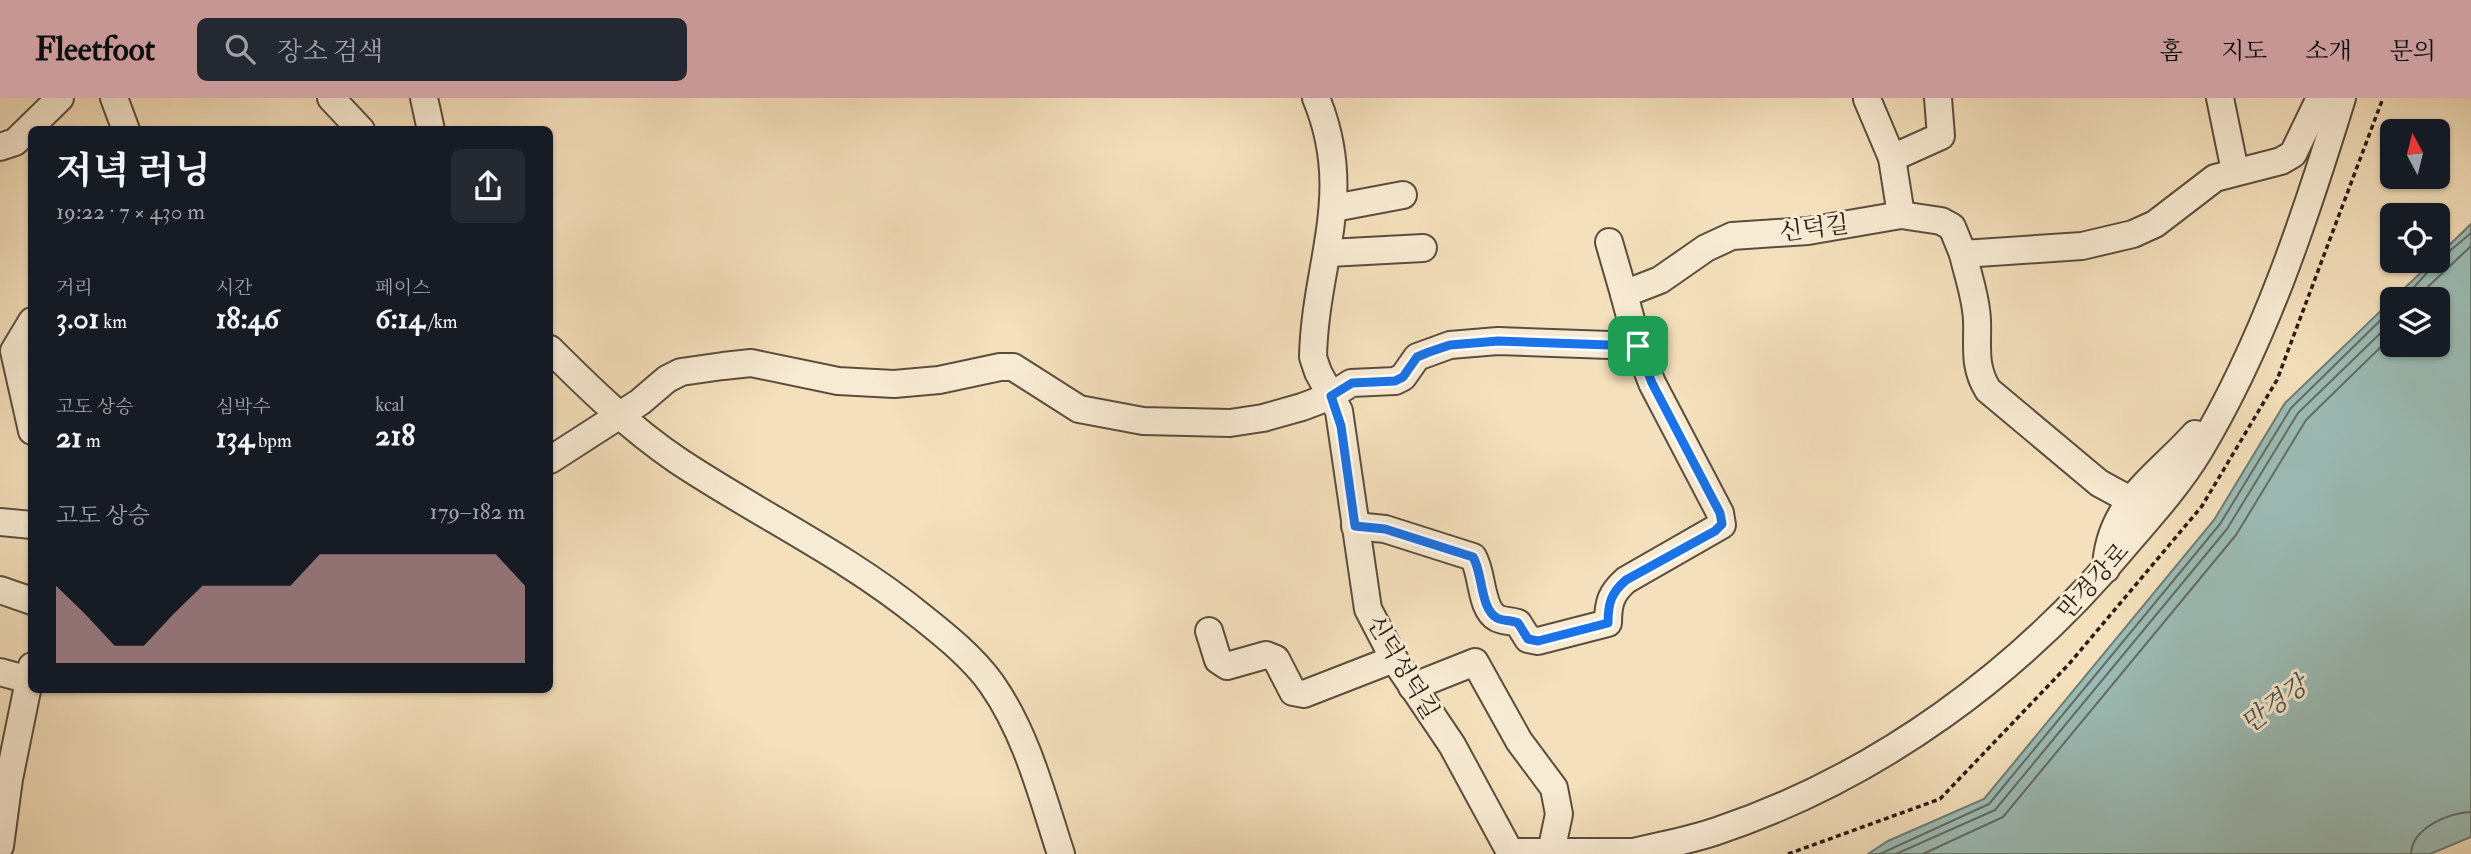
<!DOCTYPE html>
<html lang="ko">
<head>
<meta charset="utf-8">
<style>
  :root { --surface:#171b24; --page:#242831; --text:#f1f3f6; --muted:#9ea1a6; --accent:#c59692 }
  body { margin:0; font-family:"IM FELL Double Pica","Noto Serif KR",serif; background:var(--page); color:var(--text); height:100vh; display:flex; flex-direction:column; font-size:26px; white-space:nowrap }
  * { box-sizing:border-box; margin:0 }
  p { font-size:23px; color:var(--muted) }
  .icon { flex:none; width:38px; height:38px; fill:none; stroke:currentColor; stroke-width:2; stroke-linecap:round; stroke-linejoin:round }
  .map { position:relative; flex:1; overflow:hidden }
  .details { position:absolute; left:28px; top:28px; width:525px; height:567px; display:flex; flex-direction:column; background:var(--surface); border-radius:10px; box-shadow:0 2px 5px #0004 }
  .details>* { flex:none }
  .needle { width:46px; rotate:353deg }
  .tools { position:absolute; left:2380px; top:21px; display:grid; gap:14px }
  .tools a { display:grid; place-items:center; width:70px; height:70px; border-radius:10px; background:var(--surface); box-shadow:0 2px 5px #0004; font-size:35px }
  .pin { position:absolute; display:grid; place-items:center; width:60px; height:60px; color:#fff; margin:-30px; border-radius:14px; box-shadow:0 4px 10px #0006 }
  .round { display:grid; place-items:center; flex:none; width:74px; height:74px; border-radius:10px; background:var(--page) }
  .overview { display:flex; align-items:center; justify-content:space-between; height:119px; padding:0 28px }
  h1 { font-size:38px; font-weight:700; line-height:52px }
  .metrics { display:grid; grid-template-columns:repeat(3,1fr); gap:10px; height:119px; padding:7px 28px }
  .metrics div { display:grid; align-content:center }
  .metrics b { font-size:30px; font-weight:700 }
  .metrics small { font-size:19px; font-weight:400 }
  .metrics p { font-size:19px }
  .chart { height:196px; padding:14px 28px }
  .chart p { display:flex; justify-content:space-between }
  .chart svg { width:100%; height:126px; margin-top:7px; fill:var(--accent); opacity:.7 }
  header { display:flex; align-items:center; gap:42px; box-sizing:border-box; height:98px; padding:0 35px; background:var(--accent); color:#111 }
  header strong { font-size:33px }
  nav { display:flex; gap:38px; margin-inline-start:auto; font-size:24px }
  .search { width:490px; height:63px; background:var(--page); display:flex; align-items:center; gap:18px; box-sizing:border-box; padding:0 24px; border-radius:10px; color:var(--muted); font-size:26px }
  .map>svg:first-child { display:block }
</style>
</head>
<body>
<header>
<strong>Fleetfoot</strong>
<div class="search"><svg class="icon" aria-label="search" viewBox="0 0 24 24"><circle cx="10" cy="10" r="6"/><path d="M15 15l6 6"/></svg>장소 검색</div>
<nav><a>홈</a><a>지도</a><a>소개</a><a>문의</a></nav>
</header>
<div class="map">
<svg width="2471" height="756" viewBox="0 0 2471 756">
  <rect width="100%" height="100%" fill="#f4e0bc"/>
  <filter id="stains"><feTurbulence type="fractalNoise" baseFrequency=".00286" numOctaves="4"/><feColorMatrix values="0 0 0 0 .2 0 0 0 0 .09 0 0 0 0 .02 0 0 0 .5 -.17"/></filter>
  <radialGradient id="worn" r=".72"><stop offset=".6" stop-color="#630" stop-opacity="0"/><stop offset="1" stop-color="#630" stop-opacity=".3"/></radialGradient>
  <path fill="#9cbcb6" stroke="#6e7c75" stroke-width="2" d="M2471 126V739L2430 756H1868L1888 743 1984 701 2214 422 2285 305 2392 202V247H2438V201H2393L2433 163H2438V158Z"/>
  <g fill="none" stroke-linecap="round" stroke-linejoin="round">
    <g stroke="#626c65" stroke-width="2">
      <path d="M2403 201 2438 163 2471 135"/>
      <path d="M2415 201 2471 148"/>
      <path d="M1880 756 1989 706 2220 426 2291 310 2392 211"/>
      <path d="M1896 756 1995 712 2227 431 2298 315 2392 224"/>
      <path d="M1923 756 2003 719 2236 437 2306 322 2392 238"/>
      <path d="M2411 756C2412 730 2448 715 2471 714"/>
    </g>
    <g stroke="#5b4d3e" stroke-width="30">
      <g id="minor">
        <path d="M114 0 126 32"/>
        <path d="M331 0 361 32"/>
        <path d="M424 0 431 32"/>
        <path d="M1316 0C1356 96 1315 165 1313 259L1318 274 1339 313 1368 511 1394 561 1452 647 1510 754H1635"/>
        <path d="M2220 0 2235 73"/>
        <path d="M1867 1 1892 60 1901 117"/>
        <path d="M0 49 15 44 60 0"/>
        <path d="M1892 60 1941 38 1938 0"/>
        <path d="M1334 110 1403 97"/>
        <path d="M1609 144 1624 196"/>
        <path d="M1329 155 1423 150"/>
        <path d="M1963 156C1968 178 1976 199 1977 222 1978 248 1973 268 1988 292L2099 385 2130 402"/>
        <path d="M32 223 14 253 32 333"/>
        <path d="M550 251C589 290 630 330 677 362 758 416 846 457 922 519 946 538 973 560 991 585 1027 636 1042 698 1061 756"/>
        <path d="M550 362 640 304 667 281 681 274 723 268 751 265 838 283 894 286 939 282 1000 269H1013L1079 311 1143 323 1230 325 1263 320 1302 309 1331 298 1351 285 1395 283 1403 279 1417 259 1450 247 1498 243 1638 248 1624 196 1660 182 1706 150 1732 138 1808 133 1901 117 1941 123 1952 129 1963 156 2082 148 2133 136 2155 126 2215 80 2281 63 2293 56 2320 0"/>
        <path d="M0 424 32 427"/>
        <path d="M1355 428 1385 431 1473 459C1483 475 1480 511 1497 520 1502 523 1512 523 1518 525L1528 541 1538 543 1608 525C1608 505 1611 495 1626 482L1722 427 1720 415 1652 285 1638 248"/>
        <path d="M2106 471C2108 407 2155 380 2195 336"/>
        <path d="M0 492 32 503"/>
        <path d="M1209 533 1218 562 1227 568 1266 557 1276 561 1293 594 1304 596 1394 561"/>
        <path d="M0 574 29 582"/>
        <path d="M1412 589 1475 564 1519 643 1554 690 1559 716 1551 754"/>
        <path d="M0 748 9 681 32 568"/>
        <path d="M1626 756C1657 748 1688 743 1717 733 1878 679 2021 574 2128 444 2153 415 2179 386 2199 353 2264 245 2305 120 2342 0"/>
      </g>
    </g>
    <path stroke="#281c14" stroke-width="3.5" stroke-dasharray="5 3.5" stroke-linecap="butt" d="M1788 756 1940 701 2069 566 2202 408 2277 282 2383 0"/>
    <use href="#minor" stroke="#f8ebd3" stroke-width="26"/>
  </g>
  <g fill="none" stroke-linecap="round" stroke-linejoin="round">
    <g stroke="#fff" stroke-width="14">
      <path id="route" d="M1498 243 1638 248 1652 285 1720 415 1722 426 1715 433 1626 482C1611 495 1608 505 1608 525L1538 543 1528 541 1518 525C1511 522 1502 523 1497 520 1480 511 1483 475 1473 459L1385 431 1355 428 1341 328 1331 298 1352 285 1395 283 1403 279 1417 259 1429 254 1450 247Z"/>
    </g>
    <use href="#route" stroke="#1a73e8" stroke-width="9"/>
  </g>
  <g text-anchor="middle" stroke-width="6" stroke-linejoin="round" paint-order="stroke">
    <g font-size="24" fill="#281c14" stroke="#f8ebd3">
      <text transform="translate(1814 130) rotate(-7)" y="8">신덕길</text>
      <text transform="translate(2093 483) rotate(-48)" y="8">만경강로</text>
      <text transform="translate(1403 569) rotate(59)" y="8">신덕성덕길</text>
    </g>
    <g font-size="26" font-style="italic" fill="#51544d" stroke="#f8ebd3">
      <text transform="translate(2274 606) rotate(-37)" y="9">만경강</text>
    </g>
  </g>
  <rect width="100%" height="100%" filter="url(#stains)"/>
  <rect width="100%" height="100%" fill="url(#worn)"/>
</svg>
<div class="tools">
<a><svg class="needle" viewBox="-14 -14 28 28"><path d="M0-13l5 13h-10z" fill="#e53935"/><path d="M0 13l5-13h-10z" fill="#9ea1a6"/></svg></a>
<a><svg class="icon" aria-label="locate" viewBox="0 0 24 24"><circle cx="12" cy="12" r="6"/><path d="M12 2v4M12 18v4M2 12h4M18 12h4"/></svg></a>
<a><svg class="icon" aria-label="layers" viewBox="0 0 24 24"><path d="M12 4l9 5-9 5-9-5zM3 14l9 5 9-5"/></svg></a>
</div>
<div class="pin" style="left:1638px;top:248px;background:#1e9e55"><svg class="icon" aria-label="arrive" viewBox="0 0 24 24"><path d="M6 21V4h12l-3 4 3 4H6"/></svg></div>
<section class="details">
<div class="overview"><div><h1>저녁 러닝</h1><p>19:22 · 7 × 430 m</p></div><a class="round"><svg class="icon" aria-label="share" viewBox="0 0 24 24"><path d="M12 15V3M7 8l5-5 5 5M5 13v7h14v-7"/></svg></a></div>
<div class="metrics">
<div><p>거리</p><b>3.01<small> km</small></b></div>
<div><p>시간</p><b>18:46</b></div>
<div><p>페이스</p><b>6:14<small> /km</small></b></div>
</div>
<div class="metrics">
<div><p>고도 상승</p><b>21<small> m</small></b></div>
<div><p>심박수</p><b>134<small> bpm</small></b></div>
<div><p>kcal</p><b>218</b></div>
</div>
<div class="chart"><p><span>고도 상승</span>179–182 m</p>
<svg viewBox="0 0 160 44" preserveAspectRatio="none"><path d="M0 44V17L10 27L20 38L30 38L40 27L50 17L60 17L70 17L80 17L90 6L100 6L110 6L120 6L130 6L140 6L150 6L160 17V44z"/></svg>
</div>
</section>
</div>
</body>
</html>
